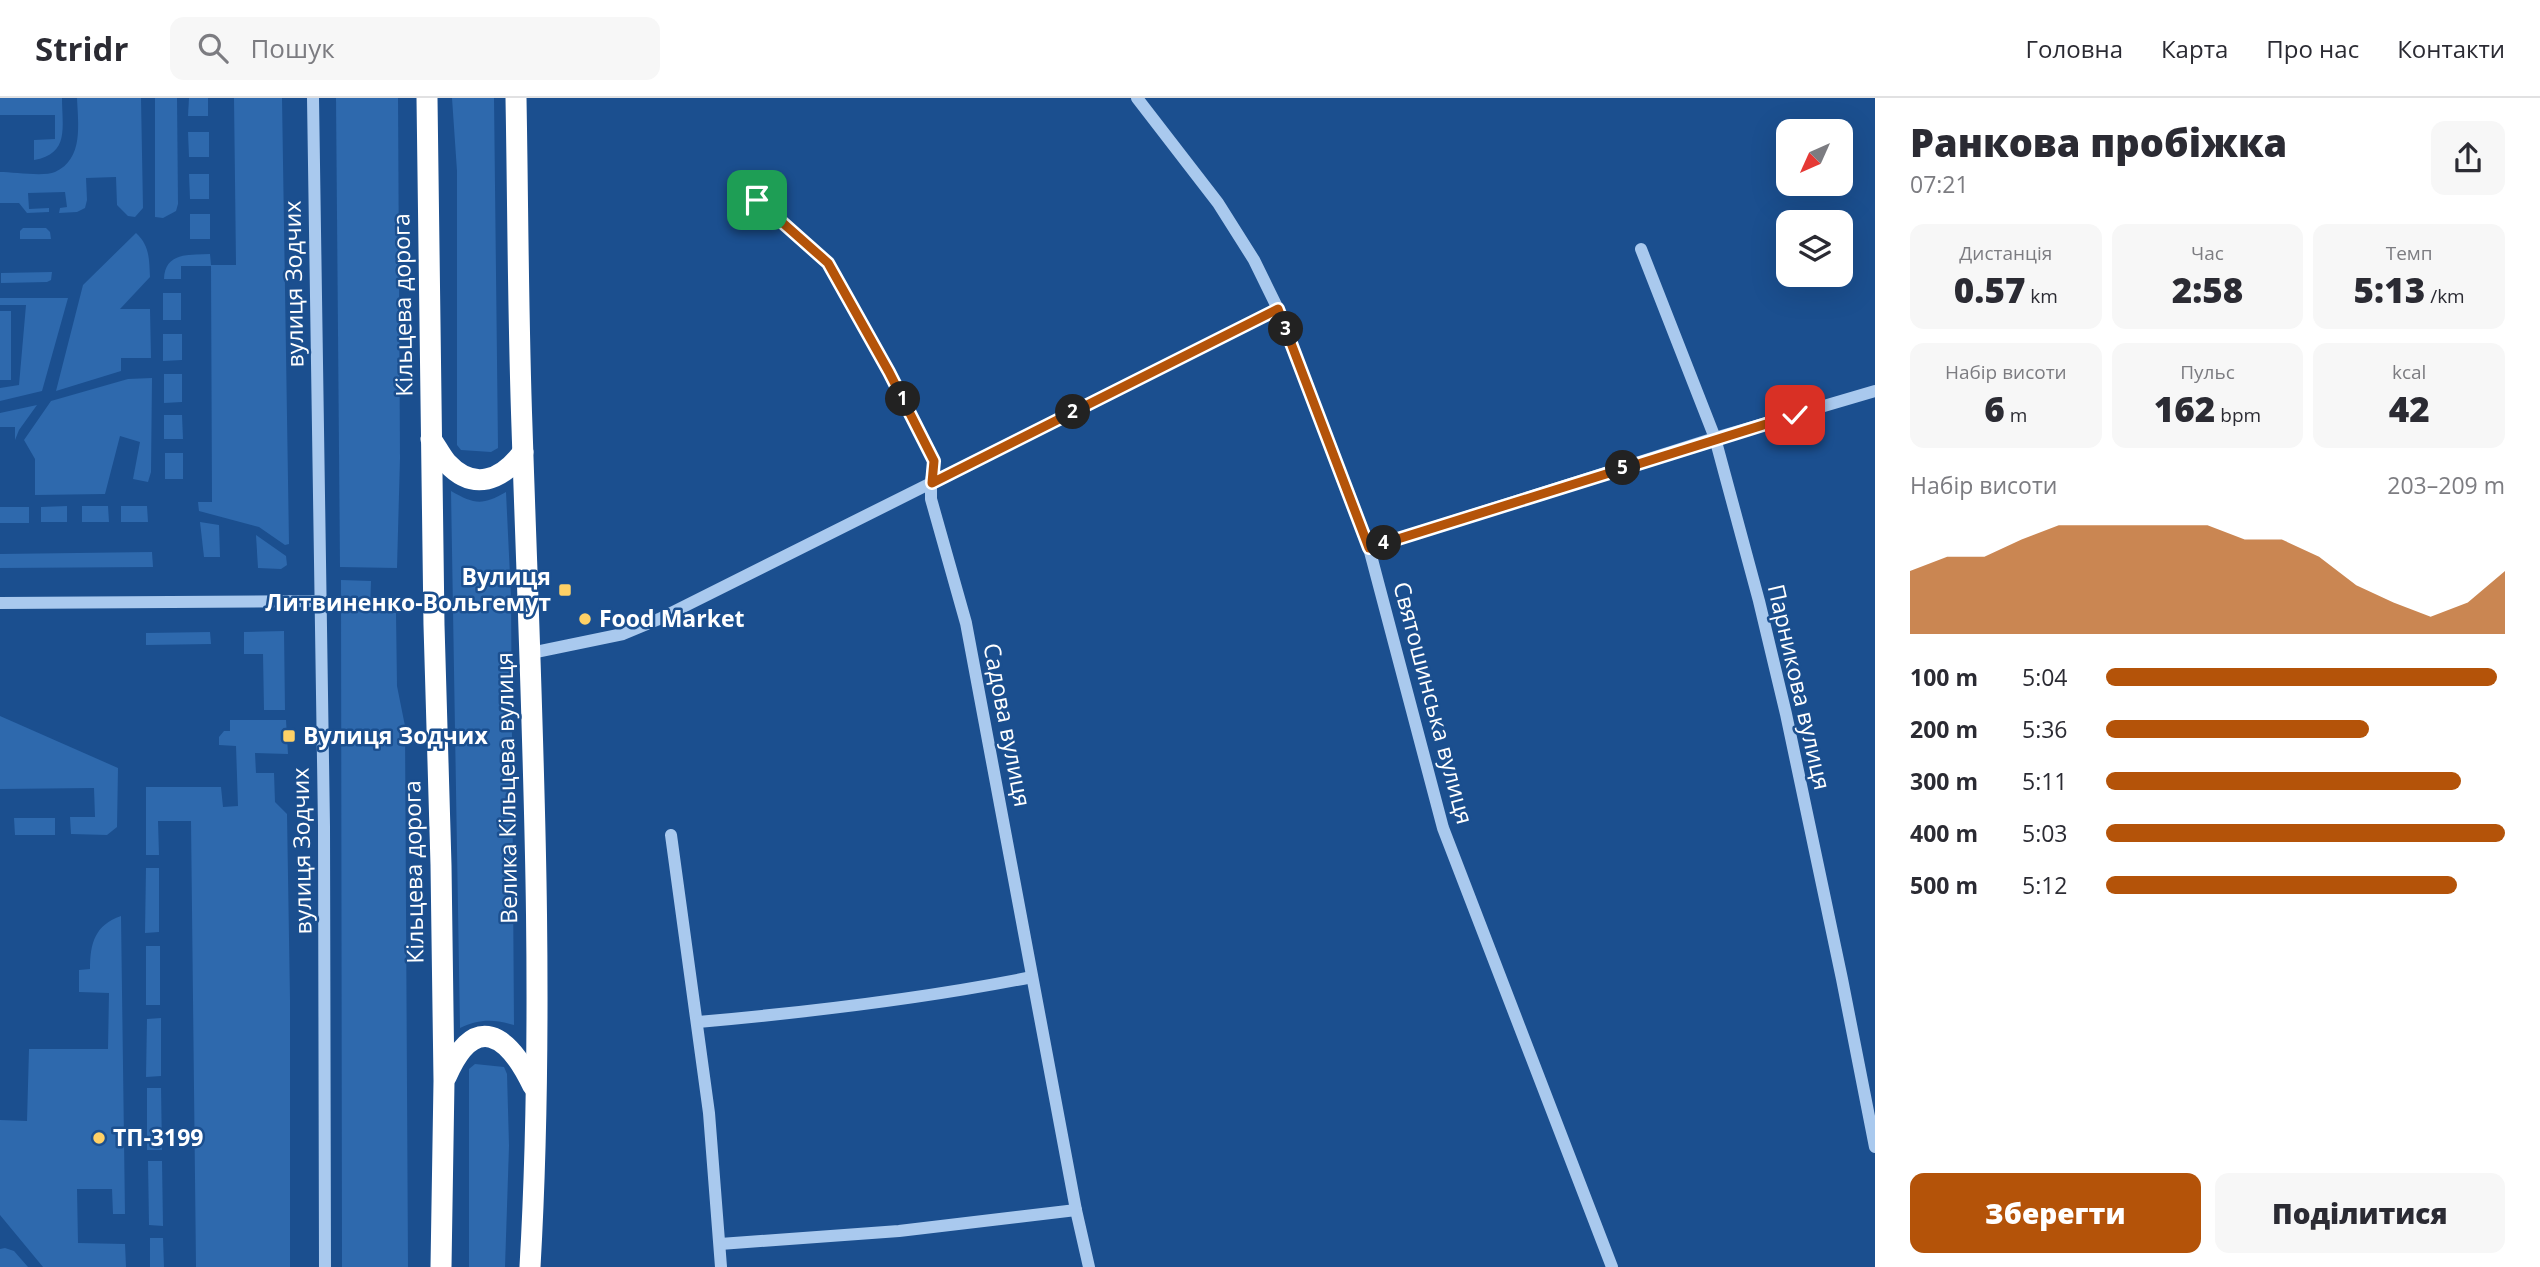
<!DOCTYPE html>
<html lang="uk">
<head>
<meta charset="utf-8">
<style>
  :root { --surface:#fff; --page:#f7f7f7; --text:#2b2b33; --muted:#7c7c81; --line:#e1e1e2; --accent:#b45309 }
  body { margin:0; font-family:"Open Sans",sans-serif; background:var(--page); color:var(--text); height:100vh; display:flex; flex-direction:column; font-size:26px; white-space:nowrap }
  * { box-sizing:border-box; margin:0 }
  p { font-size:23px; color:var(--muted) }
  .icon { flex:none; width:38px; height:38px; fill:none; stroke:currentColor; stroke-width:2; stroke-linecap:round; stroke-linejoin:round }
  .map { position:relative; flex:1; overflow:hidden }
  .side { display:flex; flex-direction:column; background:var(--surface); width:665px }
  .side>* { flex:none }
  .needle { width:46px; rotate:225deg }
  .controls { position:absolute; left:1776px; top:21px; display:grid; gap:14px }
  .controls a { display:grid; place-items:center; width:77px; height:77px; border-radius:14px; background:var(--surface); box-shadow:0 7px 28px #0002; font-size:35px }
  .pin { position:absolute; display:grid; place-items:center; width:60px; height:60px; color:#fff; margin:-30px; border-radius:14px; box-shadow:0 4px 10px #0006 }
  .km { position:absolute; width:35px; height:35px; margin:-18px; border-radius:50%; background:#222; color:#fff; font-size:19px; line-height:35px; text-align:center }
  .round { display:grid; place-items:center; flex:none; width:74px; height:74px; border-radius:14px; background:var(--page) }
  .head { display:flex; align-items:center; justify-content:space-between; height:119px; padding:0 35px }
  h1 { font-size:38px; font-weight:800; line-height:52px }
  .figures { display:grid; grid-template-columns:repeat(3,1fr); gap:10px; height:119px; padding:7px 35px }
  .figures div { display:grid; align-content:center; border-radius:14px; background:var(--page); text-align:center }
  .figures b { font-size:35px; font-weight:800 }
  .figures small { font-size:19px; font-weight:400 }
  .figures p { font-size:19px }
  .chart { height:196px; padding:14px 35px }
  .chart p { display:flex; justify-content:space-between }
  .chart svg { width:100%; height:126px; margin-top:7px; fill:var(--accent); opacity:.7 }
  .primary-button { display:flex; gap:14px; margin-top:auto; padding:14px 35px }
  .primary-button a { flex:1; height:80px; border-radius:14px; background:var(--accent); color:#fff; font-size:28px; font-weight:800; line-height:80px; text-align:center }
  .primary-button a+a { background:var(--page); color:var(--text) }
  ul { padding:0 35px; list-style:none; font-size:23px }
  li { display:grid; grid-template-columns:112px 84px 1fr; align-items:center; height:52px }
  li i { height:18px; border-radius:9px; background:var(--accent) }
  header { display:flex; align-items:center; gap:42px; box-sizing:border-box; height:98px; padding:0 35px; background:var(--surface); border-bottom:2px solid var(--line) }
  header strong { font-size:33px }
  nav { display:flex; gap:38px; margin-inline-start:auto; font-size:24px }
  .search { width:490px; height:63px; background:var(--page); display:flex; align-items:center; gap:18px; box-sizing:border-box; padding:0 24px; border-radius:14px; color:var(--muted); font-size:26px }
  main { display:flex; flex:1; min-height:0 }
  .map>svg:first-child { display:block }
</style>
</head>
<body>
<header>
<strong>Stridr</strong>
<div class="search"><svg class="icon" aria-label="search" viewBox="0 0 24 24"><circle cx="10" cy="10" r="6"/><path d="M15 15l6 6"/></svg>Пошук</div>
<nav><a>Головна</a><a>Карта</a><a>Про нас</a><a>Контакти</a></nav>
</header>
<main>
<div class="map">
<svg width="1875" height="1169" viewBox="0 0 1875 1169">
  <rect width="100%" height="100%" fill="#1b4f8f"/>
  <g fill="#2e69ad">
    <path d="M0 0H62C62 29 70 56 34 62V42L55 41V17H0Z"/>
    <path d="M77 0H141L143 110 135 119 128 118 117 107 116 79 86 80 87 102 85 110 77 114 59 115 60 110 67 109 65 94 28 95 29 111 49 110V114L27 115 19 105H0V74C13 74 44 79 55 74 84 61 78 26 77 0Z"/>
    <path d="M155 0H177L178 106 176 113 163 120 155 119Z"/>
    <path d="M189 0H208V18H188Z"/>
    <path d="M234 0H282L289 446 285 447 259 429 199 413 198 404H212L211 168H181V181H164C165 154 189 157 210 156L211 167H236Z"/>
    <path d="M336 0H398L400 360 397 470 340 469Z"/>
    <path d="M452 0H494L498 350 491 354 461 352 457 347V73Z"/>
    <path d="M188 34H209V59H189Z"/>
    <path d="M189 76H209V101H190Z"/>
    <rect x="190" y="116" width="20" height="25"/>
    <path d="M23 130H46L50 134 51 141H20V133Z"/>
    <path d="M136 135C150 148 149 161 150 179L120 211H150L151 260H121V273L56 293 83 187Z"/>
    <path d="M52 174 51 182 47 184 1 185V175Z"/>
    <rect x="163" y="195" width="18" height="27"/>
    <path d="M0 200H68L42 293 0 303V290L19 287 26 207H0Z"/>
    <rect x="0" y="213" width="11" height="69"/>
    <path d="M163 236H182V262L163 263Z"/>
    <path d="M164 276H182V304L164 305Z"/>
    <path d="M152 280 151 374 148 384 133 381 140 344 120 338 105 396 35 397V361L24 342 51 303 128 281Z"/>
    <path d="M37 307 19 332 15 342V329H0V315Z"/>
    <path d="M164 317H182L183 341H164Z"/>
    <rect x="165" y="355" width="18" height="26"/>
    <path d="M451 393C474 406 482 408 506 394L511 499 514 927C493 921 479 921 460 930Z"/>
    <path d="M67 408V424H41V409Z"/>
    <path d="M82 408H108L109 424H82Z"/>
    <path d="M121 408H147L148 424H121Z"/>
    <rect x="0" y="409" width="29" height="16"/>
    <path d="M200 424 219 427 220 459H204Z"/>
    <path d="M256 437 286 458 287 467 281 471 258 470Z"/>
    <path d="M152 454 153 469 0 470V456Z"/>
    <path d="M341 482 371 483 370 513 396 515 397 588 405 628 408 1169H342Z"/>
    <path d="M284 533 285 612H264L263 556H244V534Z"/>
    <path d="M210 534 211 546 146 547V535Z"/>
    <path d="M0 618 118 670 117 729 107 737 71 736 70 719H95L94 690 0 691Z"/>
    <path d="M230 622H286L288 656 255 655 256 675H274L275 704 287 716 290 902V1169H196L191 723H158L159 757H146V689H221L223 709 238 708 236 648 219 647V639L224 633H230Z"/>
    <path d="M14 720H55V737H15Z"/>
    <path d="M146 770H159V834L145 835Z"/>
    <path d="M121 818 125 1116H113L112 1091H77L78 1145 125 1146 126 1169H43L0 1117V1022L27 1023 29 951H108L109 895 79 894V872L90 871C90 845 95 827 121 818Z"/>
    <rect x="146" y="848" width="14" height="59"/>
    <path d="M161 920V978L146 979 147 921Z"/>
    <path d="M475 966 504 969 507 976 509 1048 505 1169H469V971Z"/>
    <path d="M147 990H161L162 1052H147Z"/>
    <path d="M148 1063H162L163 1128 149 1127Z"/>
    <path d="M150 1140H163L164 1169H150Z"/>
    <path d="M5 1150 14 1153 28 1169H0V1151Z"/>
  </g>
  <g fill="none" stroke-linecap="round" stroke-linejoin="round">
    <g stroke="#a9c9ee" stroke-width="12">
      <path d="M313 0 324 728 325 1169"/>
      <path d="M1137 0 1218 105 1254 162 1278 211 1369 450 1443 730 1612 1169"/>
      <path d="M1641 151 1715 340 1759 503 1786 616 1842 881 1875 1049"/>
      <path d="M1369 450 1715 340 1875 293"/>
      <path d="M0 505 320 503"/>
      <path d="M531 555 623 536 659 521 931 385 934 363 889 274 828 165 757 102"/>
      <path d="M671 737 709 1015 721 1169"/>
      <path d="M698 924C810 914 922 901 1032 879"/>
      <path d="M720 1146 899 1133 1076 1112"/>
      <path d="M1089 1169 1076 1112 966 525 931 401V385L1278 211"/>
    </g>
    <g stroke="#fff" stroke-width="21">
      <path d="M427 0 434 527 441 767 444 983 441 1169"/>
      <path d="M516 0C518 110 518 219 522 329 531 608 546 889 530 1169"/>
      <path d="M431 341C436 348 441 358 447 365 474 394 502 382 523 354"/>
      <path d="M446 979C475 913 508 936 533 988"/>
    </g>
  </g>
  <g fill="none" stroke-linecap="round" stroke-linejoin="round">
    <g stroke="#fff" stroke-width="14">
      <path id="route" d="M757 102 828 165 889 274 934 363 932 385 1278 211 1369 450 1795 317"/>
    </g>
    <use href="#route" stroke="#b45309" stroke-width="9"/>
  </g>
  <g fill="#ffd166" stroke="#1b4f8f" stroke-width="2.5">
    <rect x="558" y="485" width="14" height="14" rx="3.5"/>
    <circle cx="585" cy="521" r="7"/>
    <rect x="282" y="631" width="14" height="14" rx="3.5"/>
    <circle cx="99" cy="1040" r="7"/>
  </g>
  <g text-anchor="middle" stroke-width="5" stroke-linejoin="round" paint-order="stroke">
    <g font-size="23" fill="#fff" stroke="#1b4f8f">
      <text transform="translate(294 186) rotate(-91)" y="8">вулиця Зодчих</text>
      <text transform="translate(403 207) rotate(-91)" y="8">Кільцева дорога</text>
      <text transform="translate(1799 589) rotate(77)" y="8">Парникова вулиця</text>
      <text transform="translate(1433 605) rotate(75)" y="8">Святошинська вулиця</text>
      <text transform="translate(1007 627) rotate(79)" y="8">Садова вулиця</text>
      <text transform="translate(507 690) rotate(-91)" y="8">Велика Кільцева вулиця</text>
      <text transform="translate(302 753) rotate(-91)" y="8">вулиця Зодчих</text>
      <text transform="translate(414 774) rotate(-91)" y="8">Кільцева дорога</text>
    </g>
    <g font-size="23" font-weight="bold" fill="#fff" stroke="#1b4f8f" text-anchor="start">
      <text x="551" y="487" text-anchor="end">Вулиця<tspan x="551" dy="26">Литвиненко-Вольгемут</tspan></text>
      <text x="599" y="529">Food Market</text>
      <text x="303" y="646">Вулиця Зодчих</text>
      <text x="113" y="1048">ТП-3199</text>
    </g>
  </g>
</svg>
<div class="controls">
<a><svg class="needle" viewBox="-14 -14 28 28"><path d="M0-13l5 13h-10z" fill="#e53935"/><path d="M0 13l5-13h-10z" fill="#7c7c81"/></svg></a>
<a><svg class="icon" aria-label="layers" viewBox="0 0 24 24"><path d="M12 4l9 5-9 5-9-5zM3 14l9 5 9-5"/></svg></a>
</div>
<div class="pin" style="left:757px;top:102px;background:#1e9e55"><svg class="icon" aria-label="arrive" viewBox="0 0 24 24"><path d="M6 21V4h12l-3 4 3 4H6"/></svg></div>
<div class="pin" style="left:1795px;top:317px;background:#d93025"><svg class="icon" aria-label="check" viewBox="0 0 24 24"><path d="M5 12l5 5 9-10"/></svg></div>
<b class="km" style="left:903px;top:301px">1</b>
<b class="km" style="left:1073px;top:314px">2</b>
<b class="km" style="left:1286px;top:231px">3</b>
<b class="km" style="left:1384px;top:445px">4</b>
<b class="km" style="left:1623px;top:370px">5</b>
</div>
<section class="side">
<div class="head"><div><h1>Ранкова пробіжка</h1><p>07:21</p></div><a class="round"><svg class="icon" aria-label="share" viewBox="0 0 24 24"><path d="M12 15V3M7 8l5-5 5 5M5 13v7h14v-7"/></svg></a></div>
<div class="figures">
<div><p>Дистанція</p><b>0.57<small> km</small></b></div>
<div><p>Час</p><b>2:58</b></div>
<div><p>Темп</p><b>5:13<small> /km</small></b></div>
</div>
<div class="figures">
<div><p>Набір висоти</p><b>6<small> m</small></b></div>
<div><p>Пульс</p><b>162<small> bpm</small></b></div>
<div><p>kcal</p><b>42</b></div>
</div>
<div class="chart"><p><span>Набір висоти</span>203–209 m</p>
<svg viewBox="0 0 160 44" preserveAspectRatio="none"><path d="M0 44V22L10 17L20 17L30 11L40 6L50 6L60 6L70 6L80 6L90 11L100 11L110 17L120 27L130 33L140 38L150 33L160 22V44z"/></svg>
</div>
<ul>
<li><b>100 m</b>5:04<i style="width:98%"></i></li>
<li><b>200 m</b>5:36<i style="width:66%"></i></li>
<li><b>300 m</b>5:11<i style="width:89%"></i></li>
<li><b>400 m</b>5:03<i style="width:100%"></i></li>
<li><b>500 m</b>5:12<i style="width:88%"></i></li>
</ul>
<div class="primary-button"><a>Зберегти</a><a>Поділитися</a></div>
</section>
</main>
</body>
</html>
